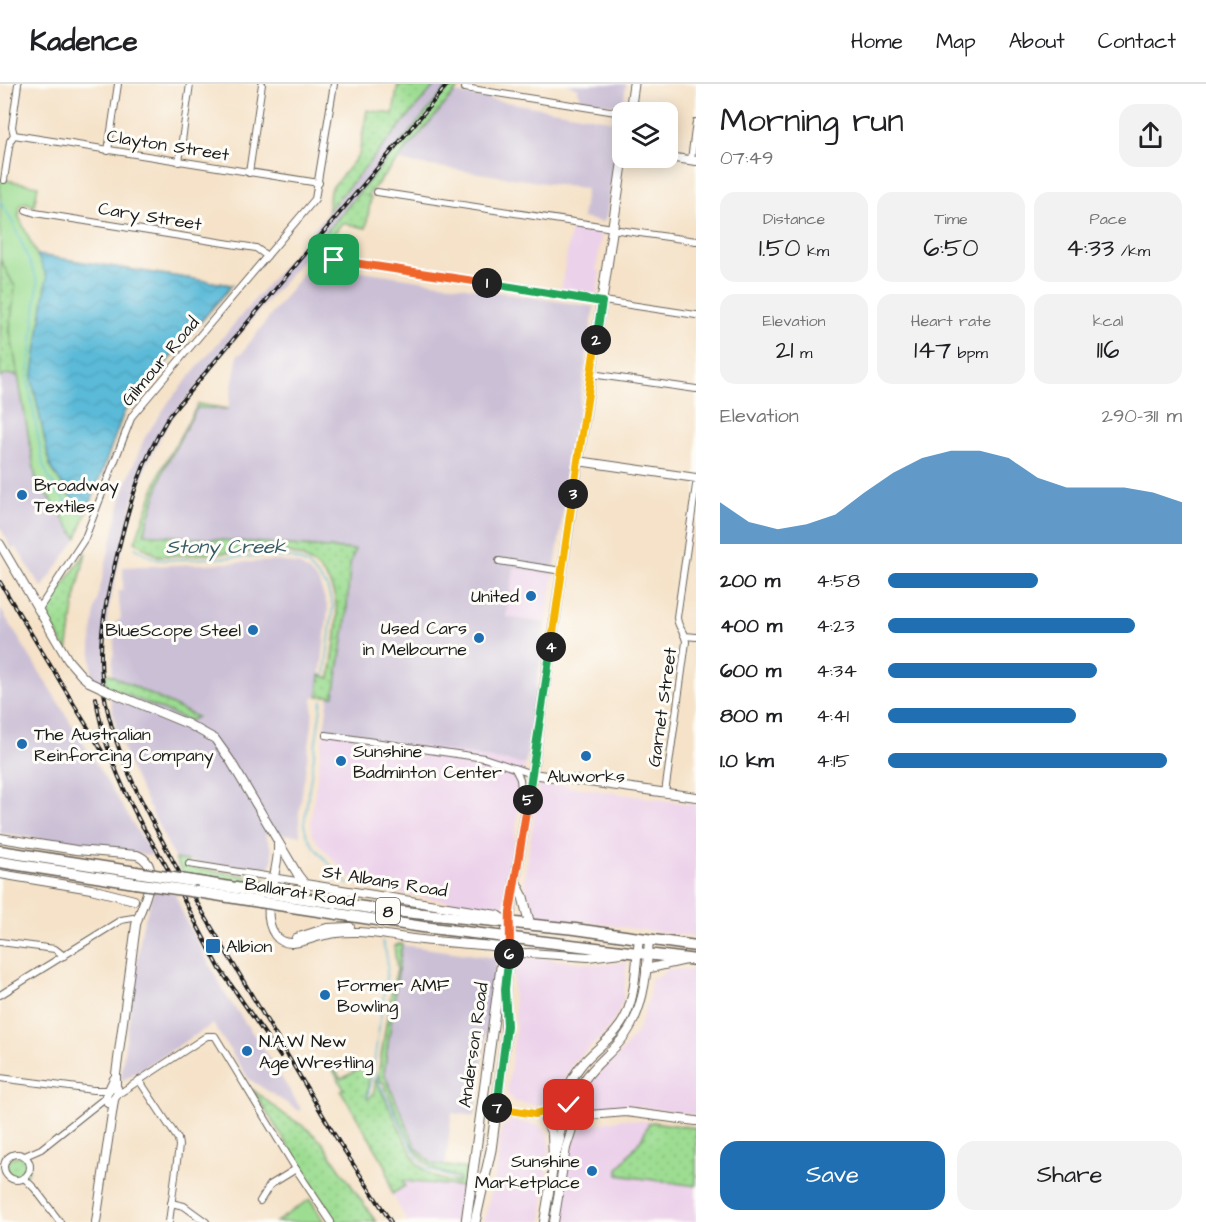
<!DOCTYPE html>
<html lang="en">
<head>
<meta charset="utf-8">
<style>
  :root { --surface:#fff; --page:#f2f2f2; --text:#202124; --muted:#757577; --line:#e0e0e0; --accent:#1f6fb2 }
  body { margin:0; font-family:"Architects Daughter",sans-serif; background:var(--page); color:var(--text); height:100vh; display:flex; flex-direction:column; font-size:22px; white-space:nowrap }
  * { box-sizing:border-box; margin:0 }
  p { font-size:20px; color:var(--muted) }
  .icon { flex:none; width:33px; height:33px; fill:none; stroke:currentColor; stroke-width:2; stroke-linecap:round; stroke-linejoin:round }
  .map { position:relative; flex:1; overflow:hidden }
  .panel { display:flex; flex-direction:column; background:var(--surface); width:510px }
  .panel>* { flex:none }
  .fabs { position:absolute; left:612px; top:18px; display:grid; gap:12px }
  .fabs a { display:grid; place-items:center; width:66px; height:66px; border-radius:12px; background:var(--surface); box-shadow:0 3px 15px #0003; font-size:30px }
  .pin { position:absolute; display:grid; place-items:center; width:51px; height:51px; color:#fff; margin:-26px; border-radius:12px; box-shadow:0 3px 9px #0006 }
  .km { position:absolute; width:30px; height:30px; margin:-15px; border-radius:50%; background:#222; color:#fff; font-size:16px; line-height:30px; text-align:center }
  .round { display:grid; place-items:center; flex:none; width:63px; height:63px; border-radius:18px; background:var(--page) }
  .head { display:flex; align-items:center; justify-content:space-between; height:102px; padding:0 24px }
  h1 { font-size:33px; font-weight:600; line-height:45px }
  .figures { display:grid; grid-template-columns:repeat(3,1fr); gap:9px; height:102px; padding:6px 24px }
  .figures div { display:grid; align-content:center; border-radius:15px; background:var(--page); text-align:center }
  .figures b { font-size:26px; font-weight:600 }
  .figures small { font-size:16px; font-weight:400 }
  .figures p { font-size:16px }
  .chart { height:168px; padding:12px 24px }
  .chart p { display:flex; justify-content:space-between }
  .chart svg { width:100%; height:108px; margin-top:6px; fill:var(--accent); opacity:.7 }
  .cta { display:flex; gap:12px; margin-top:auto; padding:12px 24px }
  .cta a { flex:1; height:69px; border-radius:18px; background:var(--accent); color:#fff; font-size:24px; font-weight:600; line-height:69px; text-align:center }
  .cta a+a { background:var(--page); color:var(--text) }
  ul { padding:0 24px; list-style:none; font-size:20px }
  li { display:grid; grid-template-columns:96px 72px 1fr; align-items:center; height:45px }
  li i { height:15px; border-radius:8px; background:var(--accent) }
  header { display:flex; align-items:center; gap:36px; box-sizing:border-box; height:84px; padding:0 30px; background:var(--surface); border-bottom:2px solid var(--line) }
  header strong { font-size:28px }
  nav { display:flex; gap:33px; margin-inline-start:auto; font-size:21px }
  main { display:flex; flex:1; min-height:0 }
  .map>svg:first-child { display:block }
</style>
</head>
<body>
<header>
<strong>Kadence</strong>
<nav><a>Home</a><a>Map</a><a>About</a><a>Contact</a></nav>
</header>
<main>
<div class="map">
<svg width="696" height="1138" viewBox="0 0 696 1138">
  <defs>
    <pattern id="grass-dots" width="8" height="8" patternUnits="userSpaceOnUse" patternTransform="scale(1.5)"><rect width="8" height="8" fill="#9ddd92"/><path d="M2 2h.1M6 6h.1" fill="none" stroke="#87bd7d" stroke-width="1.8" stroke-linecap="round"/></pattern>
    <pattern id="water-waves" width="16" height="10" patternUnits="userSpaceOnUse" patternTransform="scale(1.5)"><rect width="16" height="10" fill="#5abad8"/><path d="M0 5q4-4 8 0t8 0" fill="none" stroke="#4e9fb9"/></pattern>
  </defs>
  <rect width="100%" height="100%" fill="#fdfcf7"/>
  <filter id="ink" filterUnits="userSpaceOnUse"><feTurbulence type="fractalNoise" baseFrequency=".0167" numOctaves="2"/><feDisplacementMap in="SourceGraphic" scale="12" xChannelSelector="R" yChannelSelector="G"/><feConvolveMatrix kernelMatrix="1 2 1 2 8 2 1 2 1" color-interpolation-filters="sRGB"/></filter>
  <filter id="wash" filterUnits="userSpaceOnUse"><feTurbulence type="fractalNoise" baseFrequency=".008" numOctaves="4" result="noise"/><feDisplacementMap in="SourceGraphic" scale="24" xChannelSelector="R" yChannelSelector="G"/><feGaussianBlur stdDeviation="1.35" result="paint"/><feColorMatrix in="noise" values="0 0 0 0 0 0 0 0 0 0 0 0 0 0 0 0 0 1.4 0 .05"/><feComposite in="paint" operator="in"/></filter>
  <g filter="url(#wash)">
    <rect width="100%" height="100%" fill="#f5e2c8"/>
    <g fill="#ecd1ea">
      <path d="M571 145 602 149 596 186 600 187 597 211 561 206Z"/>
      <path d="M514 484 554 490 546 539 506 533Z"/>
      <path d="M329 611 531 641 504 826 360 803 319 761 312 750 311 735Z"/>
      <path d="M539 698 696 721V853L533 831 524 797Z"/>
      <path d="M529 873 602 881 627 878 623 916 614 937 601 953 574 978 554 1017 544 1022 514 1018 507 1009 516 943 513 906 516 874Z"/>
      <path d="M669 885 696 886V1031L628 1021 600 1024 592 1022 587 1016 590 999 620 970 638 946 649 914 651 893 657 894Z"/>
      <path d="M623 1035 652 1038 649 1039 641 1055 618 1085V1091L696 1102V1138H559L572 1058 576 1052 582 1045 589 1041Z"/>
      <path d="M511 1037 538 1041 544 1046 550 1056 542 1138H484L497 1081 502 1043Z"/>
      <path d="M402 1096 466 1103 461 1138H408L392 1110 405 1102Z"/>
    </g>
    <g fill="#cbbfd5">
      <path d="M436 0H450L227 265 175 329 161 352 146 383 134 413 110 518 105 550 106 602 92 593 91 561 95 525 123 408 145 353 170 316Z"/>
      <path d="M566 0H626L623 22 579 16 580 9H577L578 4Z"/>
      <path d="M455 9 620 38 606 134 602 138 582 134 586 105 397 77Z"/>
      <path d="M311 179 594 223 554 490 514 484 506 533 546 539 525 680 324 647 329 611H334L346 537 350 480 355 466 144 451 164 385 197 323 228 325 238 270H241Z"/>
      <path d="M7 290 19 292 36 395 77 454 42 504 16 463 12 465 0 443V294Z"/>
      <path d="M280 477 299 481 308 487 319 499 328 524 318 612H313L312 641 299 729 300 751 265 750 271 764 273 774 268 789 175 775 131 686 116 644 110 614 116 538 121 535 118 508 123 506V483Z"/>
      <path d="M0 524 153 772 0 749Z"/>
      <path d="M155 804 175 810 185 835 227 913 261 961 301 1025 299 1027 249 995 213 940 120 998 142 844Z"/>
      <path d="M402 861 497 874 475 1032 452 1029 445 1082 432 1080 416 1063 384 989Z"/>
    </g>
    <g fill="url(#grass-dots)" stroke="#5c7c57" stroke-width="1.5">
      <path d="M398 0 413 2 436 0 328 127 330 106 359 71 367 26 393 30Z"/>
      <path d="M450 0H462L367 112 371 113 366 144 342 139 328 157 327 168 325 169 334 180V183L311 179 319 169 312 165Z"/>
      <path d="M0 175 15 203 10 246 19 292 7 290 0 294Z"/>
      <path d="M198 320 228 325 197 324 164 385 144 450 355 466 350 480 346 537 334 612H318L320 591 330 594C334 558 348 515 320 486 308 474 294 469 278 467L158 472 135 458 161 386Z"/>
      <path d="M86 468 76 511 67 567 45 528Z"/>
      <path d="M105 588 197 633 189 637 106 602Z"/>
      <path d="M175 775 188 777 189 783 265 795 268 804 184 792Z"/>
      <path d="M399 860H402L384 989 416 1063 432 1080 467 1085 466 1103 403 1097 405 1102 392 1110 386 1082 341 1007 344 1005 327 976H329L341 995 370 979 367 1014H370L374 1007 376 992 378 1000 417 1080C429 1092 441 1097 458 1098L459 1095C451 1089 440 1090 432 1084 409 1068 395 1023 383 998H381L378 992 391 909 397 886 394 862Z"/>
      <path d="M252 1005 285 1031 305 1043 322 1058 376 1138H336Z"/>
      <path d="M652 1038 696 1044V1102L618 1091V1085L642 1054 649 1039Z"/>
      <circle cx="18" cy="1083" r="11"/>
    </g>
    <g fill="#9ddd92" stroke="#5c7c57" stroke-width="1.5">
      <path d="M0 95 38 102 34 123 28 119H23L19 123 20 129 18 131 37 171 232 201 124 328 77 454 36 395 10 246 15 203 0 175Z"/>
      <path d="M310 1115 324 1138H276Z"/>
    </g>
    <path fill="url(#water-waves)" stroke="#3b6b7a" stroke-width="1.5" d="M37 171 232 201 124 328 89 424 69 412 50 382 32 296 47 193Z"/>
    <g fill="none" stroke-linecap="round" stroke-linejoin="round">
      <g stroke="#5abad8" stroke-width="1.5">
        <path d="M0 117 13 139 38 198 28 297 43 380 49 394 60 411 72 423 82 430"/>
        <path d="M135 464 158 476 269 472 293 474 308 481 327 503 333 522 325 591"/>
        <path d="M322 616 304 740C308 766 334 780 348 801"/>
        <path d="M382 857 386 869 388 881 373 986 418 1075 425 1084 456 1095"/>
        <path d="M368 1013 373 986"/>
      </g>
    </g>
  </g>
  <g filter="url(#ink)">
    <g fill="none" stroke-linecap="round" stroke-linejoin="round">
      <g stroke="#686158" stroke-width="8">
        <g id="street">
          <path d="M465 4 622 29"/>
          <path d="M14 51 319 99"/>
          <path d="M108 67 118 0"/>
          <path d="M691 76 696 38"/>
          <path d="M179 78 190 0"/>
          <path d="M249 89 262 0"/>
          <path d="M4 96 10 57 14 51 12 43 18 0"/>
          <path d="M377 108 613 144"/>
          <path d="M26 126 35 129 256 164 267 172"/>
          <path d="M612 145 696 157"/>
          <path d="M334 176 696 231"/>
          <path d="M591 290 696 305"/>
          <path d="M499 477 562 487"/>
          <path d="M39 525 85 454 132 332 315 115 334 0"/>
          <path d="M685 552 696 553"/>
          <path d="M326 651 484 674 532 690"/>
          <path d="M515 685 520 695 523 725"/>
          <path d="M665 709 686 558C685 548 677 543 677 533L696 401"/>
          <path d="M189 780 303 798"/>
          <path d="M0 858 55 865 64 872"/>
          <path d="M0 911 121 836 133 834"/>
          <path d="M0 994 93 1006H108"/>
          <path d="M139 996 178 1055 179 1062 169 1138"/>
          <path d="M117 1011 207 952H215L296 1085 331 1138"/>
          <circle cx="17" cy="1083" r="13"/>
          <path d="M25 1072 41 1065 105 1014"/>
          <path d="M24 1094 35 1105 60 1138"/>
          <path d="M260 1117 270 1101 296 1085"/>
          <path d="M171 1119 184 1122 206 1138"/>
        </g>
      </g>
      <g stroke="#686158" stroke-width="10">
        <g id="secondary">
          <path d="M668 73 696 77"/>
          <path d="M578 377 696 394"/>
          <path d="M0 460 68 576 81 591 89 598"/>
          <path d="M108 607 188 640 215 655 230 676 298 791 305 800 497 831 509 839"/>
          <path d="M532 690 696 713"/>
          <path d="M0 754 76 766 137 771C166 782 140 822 136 841L116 990V1004"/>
          <path d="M278 761C280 787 258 828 275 851 285 865 304 857 317 853 355 842 385 852 422 856 451 859 480 860 509 864"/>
          <path d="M0 790 91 805 134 816"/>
          <path d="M296 854 327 844 350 843"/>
          <path d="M505 870 529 869 588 873 621 869"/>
          <path d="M646 885 686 876"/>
          <path d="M112 1003 117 1004 118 1009 112 1018 108 1019 106 1012 114 995"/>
          <circle cx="567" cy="1032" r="11"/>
          <path d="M482 1022 535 1030 559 1024"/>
          <path d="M559 1024C566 1010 570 995 580 983 594 964 616 954 626 931 636 908 636 879 639 854"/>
          <path d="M576 1025C575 987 614 974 631 942 645 916 647 885 649 856"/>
          <path d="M576 1026 589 1031 626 1028 696 1037"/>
          <path d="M545 1035 552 1050 553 1075"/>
          <path d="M96 1138 114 1016"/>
          <path d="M544 1138 554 1078 560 1055 559 1041"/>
          <path d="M554 1138 566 1064 573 1042"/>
        </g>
      </g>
      <g stroke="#686158" stroke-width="11">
        <g id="primary">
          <path d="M630 28 634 0"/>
          <path d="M515 797 523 813 530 841"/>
          <path d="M466 1138 506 847"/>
          <path d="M475 1138 491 1066 506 951 505 905 511 854 509 839 513 810 532 690 623 74"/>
        </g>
      </g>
      <g stroke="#686158" stroke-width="13">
        <g id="highway">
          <path d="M0 767 136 788"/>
          <path d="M0 778 135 799"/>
          <path d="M192 797 261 808"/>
          <path d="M197 808 260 818"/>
          <path d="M281 811 384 826 575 845 696 862"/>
          <path d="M279 821 423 843 696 876"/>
        </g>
      </g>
      <use href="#street" stroke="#fff" stroke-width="6"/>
      <use href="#secondary" stroke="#fff" stroke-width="8"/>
      <use href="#primary" stroke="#fff" stroke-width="9"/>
      <use href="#highway" stroke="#fff" stroke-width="10"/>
      <g stroke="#1c1c1c" stroke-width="4">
        <g id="rail">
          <path d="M0 498 105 672"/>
          <path d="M96 614C102 658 120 699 140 738"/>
          <path d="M137 733 165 780 220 885 280 972"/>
          <path d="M391 1138 340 1060 180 790C144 722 100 649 101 570 101 535 110 501 118 467 131 414 141 379 169 332L448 0"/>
        </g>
      </g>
      <use href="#rail" stroke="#fdfcf7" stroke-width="1.5" stroke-dasharray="4.5" stroke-linecap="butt"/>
      <g stroke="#686158" stroke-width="10" stroke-linecap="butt">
        <path id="secondary-bridge" d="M89 598 108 607"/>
      </g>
      <g stroke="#686158" stroke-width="13" stroke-linecap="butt">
        <g id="highway-bridge">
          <path d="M136 788 192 797"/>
          <path d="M135 799 197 808"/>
          <path d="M261 808 281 811"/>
          <path d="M260 818 279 821"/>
        </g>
      </g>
      <use href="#secondary-bridge" stroke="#fff" stroke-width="8"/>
      <use href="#highway-bridge" stroke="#fff" stroke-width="10"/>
    </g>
  </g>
  <g fill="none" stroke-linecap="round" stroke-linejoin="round" filter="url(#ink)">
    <g stroke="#fff" stroke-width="12">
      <path id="split-1" d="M334 176 487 199"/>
    </g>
    <g stroke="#fff" stroke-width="12">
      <path id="split-2" d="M487 199 602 218 596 256"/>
    </g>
    <g stroke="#fff" stroke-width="12">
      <path id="split-3" d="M573 410 596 256"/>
    </g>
    <g stroke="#fff" stroke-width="12">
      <path id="split-4" d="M551 563 573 410"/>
    </g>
    <g stroke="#fff" stroke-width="12">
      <path id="split-5" d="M528 716 551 563"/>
    </g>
    <g stroke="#fff" stroke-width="12">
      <path id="split-6" d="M509 870C511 855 509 842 510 828L528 716"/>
    </g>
    <g stroke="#fff" stroke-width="12">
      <path id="split-7" d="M497 1024 507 942 505 905 509 870"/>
    </g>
    <g stroke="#fff" stroke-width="12">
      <path id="split-8" d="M497 1024 535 1030 569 1021"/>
    </g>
    <use href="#split-1" stroke="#f0652b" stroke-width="8"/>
    <use href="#split-2" stroke="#22a559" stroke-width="8"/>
    <use href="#split-3" stroke="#f5b400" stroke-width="8"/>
    <use href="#split-4" stroke="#f5b400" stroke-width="8"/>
    <use href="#split-5" stroke="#22a559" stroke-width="8"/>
    <use href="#split-6" stroke="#f0652b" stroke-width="8"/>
    <use href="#split-7" stroke="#22a559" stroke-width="8"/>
    <use href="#split-8" stroke="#f5b400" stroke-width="8"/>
  </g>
  <g fill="#1f6fb2" stroke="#fdfcf7" stroke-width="2">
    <circle cx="22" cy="411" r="6"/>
    <circle cx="531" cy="512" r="6"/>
    <circle cx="253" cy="546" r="6"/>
    <circle cx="479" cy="554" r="6"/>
    <circle cx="22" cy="660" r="6"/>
    <circle cx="586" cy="672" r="6"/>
    <circle cx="341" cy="677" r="6"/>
    <rect x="205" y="854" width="16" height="16" rx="3"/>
    <circle cx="325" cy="911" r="6"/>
    <circle cx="247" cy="967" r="6"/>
    <circle cx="592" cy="1087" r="6"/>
  </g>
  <g text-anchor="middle" stroke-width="6" stroke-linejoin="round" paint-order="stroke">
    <rect fill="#fdfcf7" stroke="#605f5e" stroke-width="1.5" x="376" y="814" width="24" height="26" rx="4.5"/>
    <g font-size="16" font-weight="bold" fill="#1c1c1c">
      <text x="388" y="833">8</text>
    </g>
    <g font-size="18" fill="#1c1c1c" stroke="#fdfcf7">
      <text transform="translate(168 61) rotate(9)" y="6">Clayton Street</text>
      <text transform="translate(150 132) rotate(9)" y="6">Cary Street</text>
      <text transform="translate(160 277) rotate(-50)" y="6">Gilmour Road</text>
      <text transform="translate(662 623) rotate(-82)" y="6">Garnet Street</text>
      <text transform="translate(385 797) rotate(9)" y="6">St Albans Road</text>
      <text transform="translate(300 808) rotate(9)" y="6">Ballarat Road</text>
      <text transform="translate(473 961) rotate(-82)" y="6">Anderson Road</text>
    </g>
    <g font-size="18" fill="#1c1c1c" stroke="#fdfcf7" text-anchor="start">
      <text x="34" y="407">Broadway<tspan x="34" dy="21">Textiles</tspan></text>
      <text x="519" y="518" text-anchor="end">United</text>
      <text x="467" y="550" text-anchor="end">Used Cars<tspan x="467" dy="21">in Melbourne</tspan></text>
      <text x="241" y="552" text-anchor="end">BlueScope Steel</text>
      <text x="34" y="656">The Australian<tspan x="34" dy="21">Reinforcing Company</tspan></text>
      <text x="353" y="673">Sunshine<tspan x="353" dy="21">Badminton Center</tspan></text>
      <text x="586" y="698" text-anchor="middle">Aluworks</text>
      <text x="226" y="868">Albion</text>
      <text x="337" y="907">Former AMF<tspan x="337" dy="21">Bowling</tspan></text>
      <text x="259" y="963">N.A.W New<tspan x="259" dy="21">Age Wrestling</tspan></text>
      <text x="580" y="1083" text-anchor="end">Sunshine<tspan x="580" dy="21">Marketplace</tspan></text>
    </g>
    <g font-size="20" font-style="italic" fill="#355b67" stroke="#fdfcf7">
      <text x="226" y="469">Stony Creek</text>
    </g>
  </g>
</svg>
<div class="fabs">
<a><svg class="icon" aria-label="layers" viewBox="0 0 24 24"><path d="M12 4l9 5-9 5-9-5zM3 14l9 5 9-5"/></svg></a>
</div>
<div class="pin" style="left:334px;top:176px;background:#1e9e55"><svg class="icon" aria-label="arrive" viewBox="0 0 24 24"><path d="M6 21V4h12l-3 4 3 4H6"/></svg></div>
<div class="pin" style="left:569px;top:1021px;background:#d93025"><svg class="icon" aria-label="check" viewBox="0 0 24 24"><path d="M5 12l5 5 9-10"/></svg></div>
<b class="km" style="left:487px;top:199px">1</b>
<b class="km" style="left:596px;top:256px">2</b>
<b class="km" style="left:573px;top:410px">3</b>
<b class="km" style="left:551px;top:563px">4</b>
<b class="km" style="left:528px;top:716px">5</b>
<b class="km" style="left:509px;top:870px">6</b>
<b class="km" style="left:497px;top:1024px">7</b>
</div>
<section class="panel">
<div class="head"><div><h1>Morning run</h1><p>07:49</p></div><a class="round"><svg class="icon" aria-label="share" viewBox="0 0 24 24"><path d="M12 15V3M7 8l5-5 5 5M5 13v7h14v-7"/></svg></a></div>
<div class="figures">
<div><p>Distance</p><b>1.50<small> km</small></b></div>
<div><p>Time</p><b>6:50</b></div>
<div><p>Pace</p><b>4:33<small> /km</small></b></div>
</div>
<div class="figures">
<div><p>Elevation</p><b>21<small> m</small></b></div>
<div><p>Heart rate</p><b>147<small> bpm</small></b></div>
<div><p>kcal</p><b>116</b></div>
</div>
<div class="chart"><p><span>Elevation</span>290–311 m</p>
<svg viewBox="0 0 160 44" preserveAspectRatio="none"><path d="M0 44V27L10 35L20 38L30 36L40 32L50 23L60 15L70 9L80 6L90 6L100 9L110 17L120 21L130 21L140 21L150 23L160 27V44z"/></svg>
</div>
<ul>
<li><b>200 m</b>4:58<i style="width:51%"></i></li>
<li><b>400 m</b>4:23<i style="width:84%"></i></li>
<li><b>600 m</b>4:34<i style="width:71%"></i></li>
<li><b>800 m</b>4:41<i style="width:64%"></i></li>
<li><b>1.0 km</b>4:15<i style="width:95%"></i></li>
</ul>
<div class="cta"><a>Save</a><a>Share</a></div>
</section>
</main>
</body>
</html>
